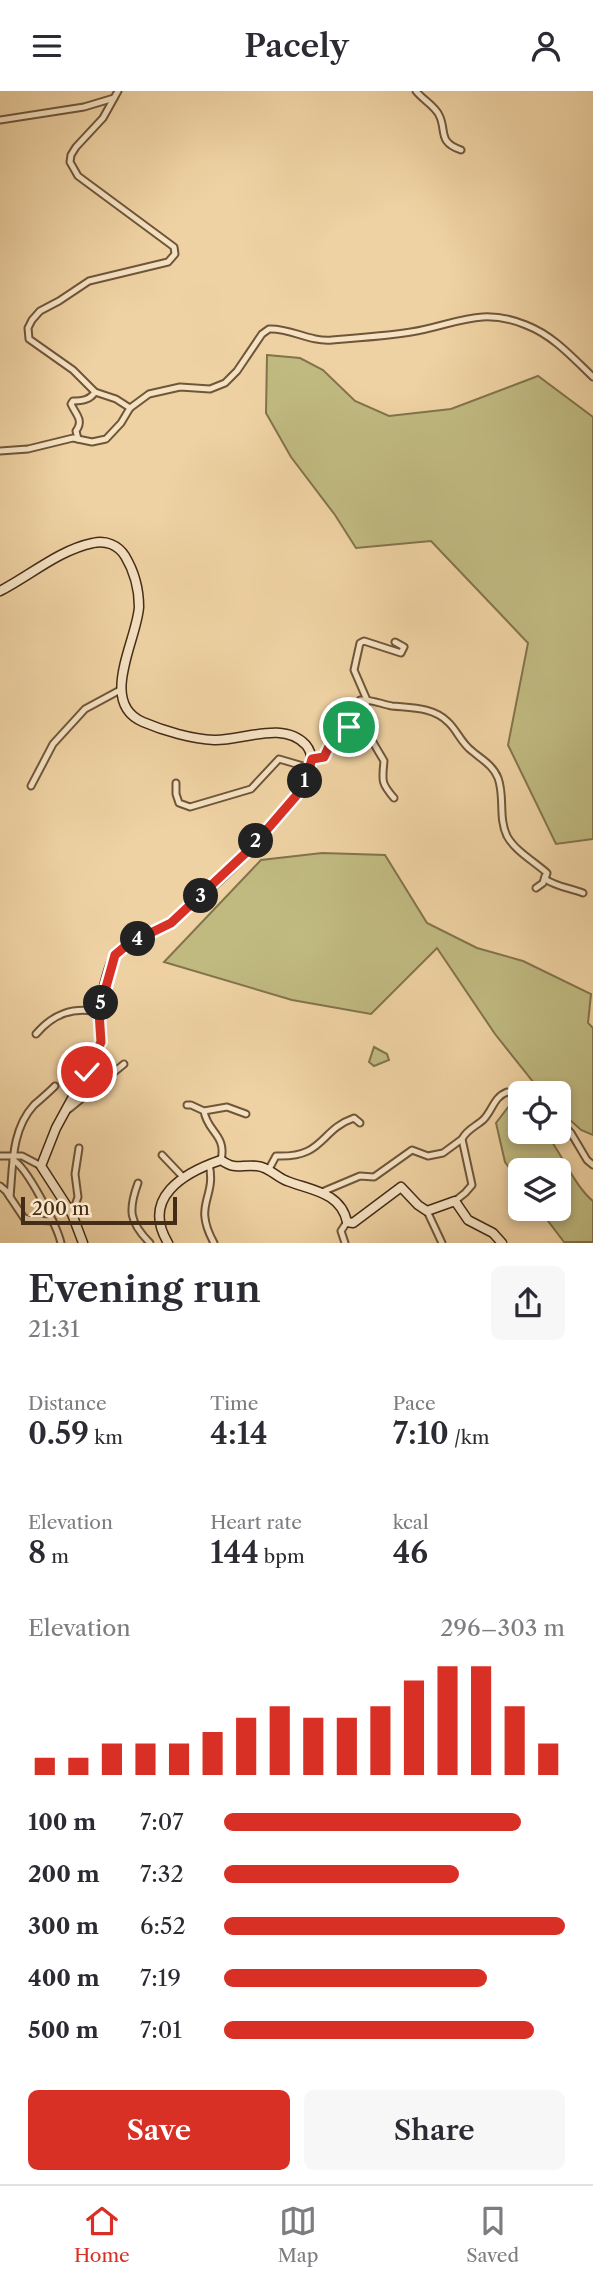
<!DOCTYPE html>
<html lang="en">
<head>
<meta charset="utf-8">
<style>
  :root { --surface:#fff; --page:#f7f7f7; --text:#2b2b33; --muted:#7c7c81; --line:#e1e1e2; --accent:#d93025 }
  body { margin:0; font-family:"Libre Caslon Text",serif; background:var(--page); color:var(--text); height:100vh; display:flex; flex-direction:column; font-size:26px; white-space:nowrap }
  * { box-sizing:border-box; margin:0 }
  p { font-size:23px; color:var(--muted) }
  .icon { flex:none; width:38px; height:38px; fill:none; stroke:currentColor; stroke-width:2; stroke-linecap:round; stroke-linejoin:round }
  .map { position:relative; height:1152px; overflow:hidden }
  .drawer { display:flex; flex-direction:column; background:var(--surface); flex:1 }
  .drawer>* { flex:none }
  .controls { position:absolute; left:508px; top:990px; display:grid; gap:14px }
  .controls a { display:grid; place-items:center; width:63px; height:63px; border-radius:10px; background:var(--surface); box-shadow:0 4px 10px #0003; font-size:35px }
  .scale { position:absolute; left:21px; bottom:18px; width:156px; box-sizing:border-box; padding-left:7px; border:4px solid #442c16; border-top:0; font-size:19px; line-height:24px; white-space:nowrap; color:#442c16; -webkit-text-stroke:5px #f5e2c3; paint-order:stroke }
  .pin { position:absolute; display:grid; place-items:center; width:60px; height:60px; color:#fff; margin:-30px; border:4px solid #fff; border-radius:50%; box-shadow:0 2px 7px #0007 }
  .km { position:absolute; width:35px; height:35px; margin:-18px; border-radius:50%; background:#222; color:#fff; font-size:19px; line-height:35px; text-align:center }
  .round { display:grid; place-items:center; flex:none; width:74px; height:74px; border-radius:10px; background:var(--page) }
  .overview { display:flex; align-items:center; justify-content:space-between; height:119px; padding:0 28px }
  h1 { font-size:38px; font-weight:600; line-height:52px }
  .stats { display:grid; grid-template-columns:repeat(3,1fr); gap:10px; height:119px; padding:7px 28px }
  .stats div { display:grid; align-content:center }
  .stats b { font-size:30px; font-weight:600 }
  .stats small { font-size:19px; font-weight:400 }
  .stats p { font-size:19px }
  .chart { height:196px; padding:14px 28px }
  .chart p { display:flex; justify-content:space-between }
  .chart svg { width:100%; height:126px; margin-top:7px; stroke:var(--accent); stroke-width:6 }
  .button { display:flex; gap:14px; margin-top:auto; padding:14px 28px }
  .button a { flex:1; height:80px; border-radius:10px; background:var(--accent); color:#fff; font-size:28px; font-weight:600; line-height:80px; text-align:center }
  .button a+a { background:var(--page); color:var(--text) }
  ul { padding:0 28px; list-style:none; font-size:23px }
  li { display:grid; grid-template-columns:112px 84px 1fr; align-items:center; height:52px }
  li i { height:18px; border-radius:9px; background:var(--accent) }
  header { display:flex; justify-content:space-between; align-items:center; height:91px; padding:0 28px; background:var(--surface); font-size:32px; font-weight:600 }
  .dock { display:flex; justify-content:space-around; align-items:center; height:98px; border-top:2px solid var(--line); background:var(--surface); font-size:19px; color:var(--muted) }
  .dock a { display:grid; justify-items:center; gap:4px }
  .dock .selected { color:var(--accent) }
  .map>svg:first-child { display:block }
</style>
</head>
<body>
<header><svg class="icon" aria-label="menu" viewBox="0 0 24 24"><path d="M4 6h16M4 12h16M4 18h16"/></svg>Pacely<svg class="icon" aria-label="person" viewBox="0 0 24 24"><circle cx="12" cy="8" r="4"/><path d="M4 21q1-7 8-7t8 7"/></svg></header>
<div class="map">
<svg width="593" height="1152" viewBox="0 0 593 1152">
  <rect width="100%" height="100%" fill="#efd2a3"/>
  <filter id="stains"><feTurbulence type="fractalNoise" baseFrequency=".00286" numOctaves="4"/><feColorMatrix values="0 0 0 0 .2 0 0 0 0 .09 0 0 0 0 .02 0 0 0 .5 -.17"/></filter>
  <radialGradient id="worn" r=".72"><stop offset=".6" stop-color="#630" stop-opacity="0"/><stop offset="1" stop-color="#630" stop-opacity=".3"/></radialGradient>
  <g fill="#c0ba81" stroke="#82734c" stroke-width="2">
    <path d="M267 264 300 267 323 279 355 310 389 325 451 318 538 285 593 326V748L556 753 508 654 528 552 431 450 356 457 335 424 291 366 266 322Z"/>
    <path d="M322 762 385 764 427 832 477 857 523 870 591 903 588 932 593 937V1044L581 1039 558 1018V1003L542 1002 495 943 437 857 371 923 292 909 164 871 261 769Z"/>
    <path d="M374 956 387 963 389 969 374 975 369 971Z"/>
    <path d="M509 1015 520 1020V1041H545C561 1061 575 1096 593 1110V1151H564L539 1118H558V1080H520V1092L505 1071 496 1032Z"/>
  </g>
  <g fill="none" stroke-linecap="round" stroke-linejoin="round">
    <g stroke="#6f5639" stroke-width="9">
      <g id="street">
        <path d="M118 0 103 27 76 56 71 64 70 71 78 85 174 156 175 163 168 171 89 190 59 210 40 220 32 229 28 237 29 248 73 279 95 301 116 308 130 317"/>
        <path d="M416 0C422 8 435 15 439 24 447 39 437 51 461 59"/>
        <path d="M0 29 84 16 114 7"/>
        <path d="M78 348 76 340C84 329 76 324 71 313L73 310C82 310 90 309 95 301"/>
        <path d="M0 360 28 358 73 347 92 351 106 348 121 332 130 317 149 303 180 296 210 298 225 292 237 280 262 243 269 238C291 237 309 251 332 249 358 247 385 245 411 241 455 234 480 215 526 234 554 245 572 266 593 286"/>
        <path d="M312 668 324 666 332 647 353 632 360 609C371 608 381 613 392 615 411 617 433 616 448 631 457 639 461 652 472 660 481 668 493 674 498 687 505 706 498 726 507 745 515 760 535 771 547 782L545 788C557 796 570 797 583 802"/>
        <path d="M176 692V703L179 712 190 716 251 698 279 668 310 677"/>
        <path d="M31 695 53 653 85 618 122 598"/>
        <path d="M394 707C381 692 382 690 384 670 372 649 359 634 367 609L354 579 360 552 364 550 401 562 404 556 395 551"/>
        <path d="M536 797 543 792 545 785"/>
        <path d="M36 943C54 922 73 916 99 921"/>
        <path d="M187 1014H191L204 1020C207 1041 227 1044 221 1069"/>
        <path d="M69 1018 124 973"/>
        <path d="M204 1020 227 1016 246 1023"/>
        <path d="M558 1028 571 1042 587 1069 593 1074"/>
        <path d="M162 1064 183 1086"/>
        <path d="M0 1065H22L41 1075"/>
        <path d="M13 1069C27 1076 57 1135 61 1152"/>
        <path d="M209 1073C217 1108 192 1112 214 1152"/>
        <path d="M269 1078 276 1065C325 1067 319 1039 354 1027L360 1032"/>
        <path d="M138 1092C128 1119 129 1131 150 1152"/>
        <path d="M0 1095 6 1100 24 1127 32 1129 53 1130"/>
        <path d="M322 1101 360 1085 374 1086 412 1059 428 1065 443 1062 462 1048"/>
        <path d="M10 1106C13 1075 11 1039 34 1014 41 1008 48 1002 55 995"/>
        <path d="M455 1110 465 1102 472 1094 462 1048C467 1038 477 1035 484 1028 493 1018 494 1006 507 1001L520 1005"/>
        <path d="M427 1120 442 1152"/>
        <path d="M72 1123 78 1106 75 1083 79 1057"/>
        <path d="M345 1152 341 1140 347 1131"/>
      </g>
    </g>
    <g stroke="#442c16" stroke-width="11">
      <g id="secondary">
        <path d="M0 500C31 484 59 459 93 452 106 449 118 454 125 465 134 480 139 498 139 516 137 549 98 612 143 631 164 640 192 648 214 649 242 650 283 629 306 654 311 660 312 667 311 674 301 715 207 804 172 830 155 843 125 847 114 866 109 874 99 912 99 922 99 934 103 946 99 958L56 1037 41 1075 72 1123 83 1152"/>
        <path d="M168 1152C141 1107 183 1082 221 1069 237 1080 240 1073 257 1075 269 1076 276 1086 287 1090 310 1099 341 1101 347 1131L353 1132 401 1096 418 1114 427 1120 455 1110 468 1129 493 1142 502 1152"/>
      </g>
    </g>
    <use href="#street" stroke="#f5e2c3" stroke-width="5"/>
    <use href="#secondary" stroke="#f5e2c3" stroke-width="8"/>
  </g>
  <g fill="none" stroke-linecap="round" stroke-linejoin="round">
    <g stroke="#fff" stroke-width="14">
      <path id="route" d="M87 981 101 951 99 921 115 864 128 853 171 832 251 757 296 705 306 688 312 668 324 666 334 645 349 636"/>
    </g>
    <use href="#route" stroke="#d93025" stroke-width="9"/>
  </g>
  <rect width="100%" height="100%" filter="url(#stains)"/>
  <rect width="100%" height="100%" fill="url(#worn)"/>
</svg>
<div class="controls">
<a><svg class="icon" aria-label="locate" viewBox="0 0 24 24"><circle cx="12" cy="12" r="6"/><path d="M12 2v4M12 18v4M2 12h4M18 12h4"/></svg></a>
<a><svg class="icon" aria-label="layers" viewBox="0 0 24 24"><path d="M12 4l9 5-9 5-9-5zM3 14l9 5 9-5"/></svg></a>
</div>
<div class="scale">200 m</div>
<div class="pin" style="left:349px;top:636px;background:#1e9e55"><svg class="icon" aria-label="arrive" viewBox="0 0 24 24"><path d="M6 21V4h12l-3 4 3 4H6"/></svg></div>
<div class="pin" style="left:87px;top:981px;background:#d93025"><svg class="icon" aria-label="check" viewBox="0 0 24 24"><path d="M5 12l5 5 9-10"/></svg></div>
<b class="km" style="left:305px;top:690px">1</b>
<b class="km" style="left:256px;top:750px">2</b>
<b class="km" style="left:201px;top:805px">3</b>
<b class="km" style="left:138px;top:848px">4</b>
<b class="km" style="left:101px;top:912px">5</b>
</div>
<section class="drawer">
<div class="overview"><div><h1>Evening run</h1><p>21:31</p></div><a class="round"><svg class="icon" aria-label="share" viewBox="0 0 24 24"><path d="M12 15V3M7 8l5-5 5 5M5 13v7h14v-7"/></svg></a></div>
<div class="stats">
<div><p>Distance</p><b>0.59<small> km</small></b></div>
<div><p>Time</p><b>4:14</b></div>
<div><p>Pace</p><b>7:10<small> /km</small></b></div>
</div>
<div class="stats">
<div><p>Elevation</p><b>8<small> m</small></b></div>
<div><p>Heart rate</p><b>144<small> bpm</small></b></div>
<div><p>kcal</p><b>46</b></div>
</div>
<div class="chart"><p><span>Elevation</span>296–303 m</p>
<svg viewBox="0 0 160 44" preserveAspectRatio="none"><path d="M5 44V38M15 44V38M25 44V33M35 44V33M45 44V33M55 44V29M65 44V24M75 44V20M85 44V24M95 44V24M105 44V20M115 44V11M125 44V6M135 44V6M145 44V20M155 44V33"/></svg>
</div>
<ul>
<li><b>100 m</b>7:07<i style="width:87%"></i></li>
<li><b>200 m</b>7:32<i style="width:69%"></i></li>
<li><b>300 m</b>6:52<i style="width:100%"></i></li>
<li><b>400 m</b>7:19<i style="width:77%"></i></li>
<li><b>500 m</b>7:01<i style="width:91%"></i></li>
</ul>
<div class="button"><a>Save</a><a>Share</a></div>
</section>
<nav class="dock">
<a class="selected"><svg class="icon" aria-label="home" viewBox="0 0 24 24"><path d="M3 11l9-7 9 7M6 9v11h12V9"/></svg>Home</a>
<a><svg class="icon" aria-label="map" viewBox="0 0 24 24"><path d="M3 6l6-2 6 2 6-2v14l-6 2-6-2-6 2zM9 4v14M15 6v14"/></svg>Map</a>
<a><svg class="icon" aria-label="saved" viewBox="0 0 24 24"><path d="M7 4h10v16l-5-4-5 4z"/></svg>Saved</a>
</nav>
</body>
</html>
